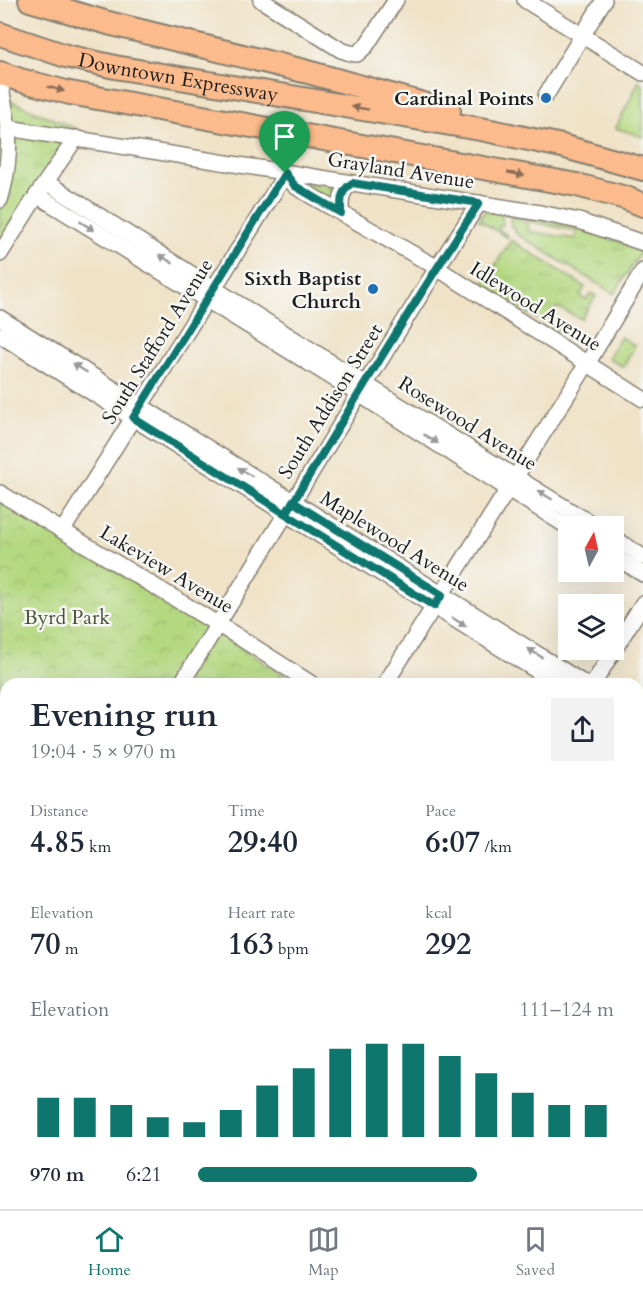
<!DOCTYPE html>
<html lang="en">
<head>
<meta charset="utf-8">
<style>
  :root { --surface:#fff; --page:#f2f2f3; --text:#1f2937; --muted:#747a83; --line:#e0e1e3; --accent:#0f766e }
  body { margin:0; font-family:Cardo,serif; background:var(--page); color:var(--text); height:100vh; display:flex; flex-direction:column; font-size:22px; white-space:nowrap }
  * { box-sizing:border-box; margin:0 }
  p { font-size:20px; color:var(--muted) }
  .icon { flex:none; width:33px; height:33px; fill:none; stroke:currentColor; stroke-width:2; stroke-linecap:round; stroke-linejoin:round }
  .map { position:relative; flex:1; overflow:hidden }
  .panel { position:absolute; left:0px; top:678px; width:644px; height:531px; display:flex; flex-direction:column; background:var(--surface); border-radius:18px 18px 0 0; box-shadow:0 6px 24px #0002 }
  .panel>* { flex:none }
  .needle { width:39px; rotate:8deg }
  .tools { position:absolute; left:558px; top:516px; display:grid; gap:12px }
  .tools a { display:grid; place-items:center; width:66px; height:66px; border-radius:0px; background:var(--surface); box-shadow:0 6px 24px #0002; font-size:30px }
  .pin { position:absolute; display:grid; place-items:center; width:51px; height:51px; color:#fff; margin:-62px -26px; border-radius:50% 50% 50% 0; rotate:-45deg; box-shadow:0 0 6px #0007 }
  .pin .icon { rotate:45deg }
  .round { display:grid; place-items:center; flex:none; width:63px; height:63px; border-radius:0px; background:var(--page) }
  .head { display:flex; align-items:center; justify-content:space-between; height:102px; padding:0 30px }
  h1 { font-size:33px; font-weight:600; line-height:45px }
  .stats { display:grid; grid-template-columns:repeat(3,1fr); gap:9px; height:102px; padding:6px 30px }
  .stats div { display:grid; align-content:center }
  .stats b { font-size:30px; font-weight:600 }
  .stats small { font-size:16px; font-weight:400 }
  .stats p { font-size:16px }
  .chart { height:168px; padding:12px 30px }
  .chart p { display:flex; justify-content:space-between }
  .chart svg { width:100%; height:108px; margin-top:6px; stroke:var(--accent); stroke-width:6 }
  ul { padding:0 30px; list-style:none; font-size:20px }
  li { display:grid; grid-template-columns:96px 72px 1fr; align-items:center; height:45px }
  li i { height:15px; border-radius:8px; background:var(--accent) }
  .menu { display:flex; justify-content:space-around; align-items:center; height:84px; border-top:2px solid var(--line); background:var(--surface); font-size:16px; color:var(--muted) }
  .menu a { display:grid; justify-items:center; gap:3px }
  .menu .on { color:var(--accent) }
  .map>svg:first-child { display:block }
</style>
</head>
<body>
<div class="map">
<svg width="643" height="1209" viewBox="0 0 643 1209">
  <defs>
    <pattern id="grass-tufts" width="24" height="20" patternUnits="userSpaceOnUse" patternTransform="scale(1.5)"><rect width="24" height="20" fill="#b4d880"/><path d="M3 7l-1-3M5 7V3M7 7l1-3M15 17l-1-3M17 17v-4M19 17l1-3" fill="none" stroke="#9ab96e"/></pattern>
    <pattern id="park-crowns" width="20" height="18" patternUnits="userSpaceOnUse" patternTransform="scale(1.5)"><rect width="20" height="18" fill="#b4d880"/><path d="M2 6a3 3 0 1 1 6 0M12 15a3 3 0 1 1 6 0" fill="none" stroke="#9ab96e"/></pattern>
    <pattern id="water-ripples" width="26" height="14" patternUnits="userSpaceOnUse" patternTransform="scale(1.5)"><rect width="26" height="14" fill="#54add1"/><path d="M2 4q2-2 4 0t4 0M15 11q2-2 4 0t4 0" fill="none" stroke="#458ca9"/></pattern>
  </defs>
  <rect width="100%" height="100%" fill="#f6f6f2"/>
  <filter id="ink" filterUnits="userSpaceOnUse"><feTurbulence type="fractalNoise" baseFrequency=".0167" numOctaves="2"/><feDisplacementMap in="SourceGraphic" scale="12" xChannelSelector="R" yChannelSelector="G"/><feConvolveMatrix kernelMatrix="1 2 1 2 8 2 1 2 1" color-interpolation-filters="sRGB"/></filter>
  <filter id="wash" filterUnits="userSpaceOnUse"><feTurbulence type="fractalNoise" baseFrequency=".008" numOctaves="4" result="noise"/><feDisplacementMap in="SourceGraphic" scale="24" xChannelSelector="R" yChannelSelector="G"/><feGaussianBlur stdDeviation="1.35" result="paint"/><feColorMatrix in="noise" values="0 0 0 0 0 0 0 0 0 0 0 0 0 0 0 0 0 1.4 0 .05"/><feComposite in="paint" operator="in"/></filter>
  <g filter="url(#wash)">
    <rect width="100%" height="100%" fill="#efe2c6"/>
    <g fill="url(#grass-tufts)" stroke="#687a4e" stroke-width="1.5">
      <path d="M293 181 339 188 336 207Z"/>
      <path d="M484 211 502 213 503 225 498 227 501 232 505 233 508 238 479 220Z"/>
      <path d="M511 216 516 217 529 225 528 231 575 239 576 231 528 221 522 216C553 221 581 228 610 239 621 242 632 245 641 252L614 294 518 235C513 229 508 223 511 216Z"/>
      <path d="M511 240 585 287 580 296 586 300 591 293 596 296 581 319 557 307 550 318 560 325 556 331 483 285Z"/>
    </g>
    <g fill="url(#park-crowns)" stroke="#687a4e" stroke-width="1.5">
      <path d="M0 96 77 129 0 250Z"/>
      <path d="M0 499 298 684H6V1203H242L240 1209H0Z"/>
    </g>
    <g fill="#b4d880" stroke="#687a4e" stroke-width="1.5">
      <path d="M639 81 643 84V137L616 128Z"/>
      <path d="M621 337 635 346 623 367 608 358Z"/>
    </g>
    <g fill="url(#water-ripples)" stroke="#386476" stroke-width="1.5">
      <path d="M6 819V946L0 957V825Z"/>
      <path d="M0 978 6 981V1203H89L84 1209H0Z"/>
    </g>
  </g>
  <g filter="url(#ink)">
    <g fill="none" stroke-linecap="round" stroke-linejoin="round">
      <g stroke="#867f71" stroke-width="18">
        <g id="minor">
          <path d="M261 0 341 50 350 53 357 54 366 46 396 0"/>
          <path d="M525 0 643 73"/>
          <path d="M0 80C2 96 6 112 8 128 10 150 7 178 0 200"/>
          <path d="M546 95 604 0"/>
          <path d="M8 128 540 213 579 221 643 243"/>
          <path d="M46 182 365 384 595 526"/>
          <path d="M37 195 359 394 568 527"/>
          <path d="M341 213C341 201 340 191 352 183"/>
          <path d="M0 254 37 195 76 138"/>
          <path d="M0 318 585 684"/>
          <path d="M0 335 558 684"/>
          <path d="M0 493 237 636 312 684"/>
          <path d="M63 530 286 173 295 186 315 198 429 263 643 399"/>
          <path d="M614 538 643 557"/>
          <path d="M614 556 643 574"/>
          <path d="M181 684 437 268 479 203"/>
          <path d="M385 684 590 359 643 271"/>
          <path d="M593 684 643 603"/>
          <path d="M0 702 6 701"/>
          <path d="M638 717 643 721"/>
          <path d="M638 734 643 737"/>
          <path d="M638 891 643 895"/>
          <path d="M638 957 643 949"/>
          <path d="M638 1055 643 1058"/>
          <path d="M219 1203 224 1209"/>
          <path d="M350 1203 359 1209"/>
          <path d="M613 1203 622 1209"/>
          <path d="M125 1209 128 1203"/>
          <path d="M483 1209 487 1203"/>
        </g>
      </g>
      <g stroke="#867f71" stroke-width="26">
        <g id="highway">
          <path d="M30 0 108 23 304 71 449 111"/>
          <path id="s1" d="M0 34 66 56 115 67 486 130 562 146 643 169"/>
          <path d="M0 73 20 80 70 93 577 185 626 198 643 205"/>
        </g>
      </g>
      <use href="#minor" stroke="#fff" stroke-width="15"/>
      <use href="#highway" stroke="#fbbb8c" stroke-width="22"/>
    </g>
    <defs><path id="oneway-solid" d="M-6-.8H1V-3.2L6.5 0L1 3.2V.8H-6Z" transform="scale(1.5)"/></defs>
    <g fill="#8c6c54">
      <use href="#oneway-solid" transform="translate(56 89) rotate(15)"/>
      <use href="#oneway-solid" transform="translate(360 108) rotate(-170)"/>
      <use href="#oneway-solid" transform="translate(516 174) rotate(10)"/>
    </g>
    <g fill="#999">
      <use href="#oneway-solid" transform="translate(87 226) rotate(32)"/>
      <use href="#oneway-solid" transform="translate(166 259) rotate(-148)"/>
      <use href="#oneway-solid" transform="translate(80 368) rotate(-148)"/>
      <use href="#oneway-solid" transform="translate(431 439) rotate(32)"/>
      <use href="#oneway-solid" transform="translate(245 472) rotate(-148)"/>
      <use href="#oneway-solid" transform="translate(545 495) rotate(-148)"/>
      <use href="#oneway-solid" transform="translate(459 622) rotate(32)"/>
      <use href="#oneway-solid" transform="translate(535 653) rotate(-148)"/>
    </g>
  </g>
  <g fill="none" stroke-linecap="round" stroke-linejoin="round" filter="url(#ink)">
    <g stroke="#fff" stroke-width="12">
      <path id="route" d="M285 173 133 418 286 514 293 501 298 505 442 595 434 606 286 514C349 409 412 305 479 203L352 183C340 191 341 201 341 213L295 186 285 173"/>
    </g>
    <use href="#route" stroke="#0f766e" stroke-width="8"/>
  </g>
  <g fill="#1f6fb2" stroke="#f6f6f2" stroke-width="2">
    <circle cx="546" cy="98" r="6"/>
    <circle cx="373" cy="289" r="6"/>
  </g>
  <g text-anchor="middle" stroke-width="5" stroke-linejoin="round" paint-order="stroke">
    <g font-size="20" fill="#1c1c1c" stroke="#f6f6f2">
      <text dy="7" stroke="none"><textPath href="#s1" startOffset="184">Downtown Expressway</textPath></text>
      <text transform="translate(401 170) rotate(9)" y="7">Grayland Avenue</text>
      <text transform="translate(536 306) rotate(32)" y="7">Idlewood Avenue</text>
      <text transform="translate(157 341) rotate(-58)" y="7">South Stafford Avenue</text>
      <text transform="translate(330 401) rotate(-58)" y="7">South Addison Street</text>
      <text transform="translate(468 423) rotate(32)" y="7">Rosewood Avenue</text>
      <text transform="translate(395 541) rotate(32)" y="7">Maplewood Avenue</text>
      <text transform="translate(167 569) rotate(31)" y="7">Lakeview Avenue</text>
    </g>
    <g font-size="20" font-weight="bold" fill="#1c1c1c" stroke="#f6f6f2" text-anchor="end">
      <text x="534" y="105">Cardinal Points</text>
      <text x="361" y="285">Sixth Baptist<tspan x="361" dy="23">Church</tspan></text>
    </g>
    <g font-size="20" fill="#4a543a" stroke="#f6f6f2">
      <text x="67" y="624">Byrd Park</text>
    </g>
  </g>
</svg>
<div class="tools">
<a><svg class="needle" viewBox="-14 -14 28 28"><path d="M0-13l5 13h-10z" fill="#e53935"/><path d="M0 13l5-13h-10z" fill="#747a83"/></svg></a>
<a><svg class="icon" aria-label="layers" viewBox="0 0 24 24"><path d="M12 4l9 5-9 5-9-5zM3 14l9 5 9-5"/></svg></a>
</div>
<div class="pin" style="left:285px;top:173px;background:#1e9e55"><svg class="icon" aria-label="arrive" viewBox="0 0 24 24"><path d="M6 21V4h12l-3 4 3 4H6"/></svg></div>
<section class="panel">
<div class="head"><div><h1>Evening run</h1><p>19:04 · 5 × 970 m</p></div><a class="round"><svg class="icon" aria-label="share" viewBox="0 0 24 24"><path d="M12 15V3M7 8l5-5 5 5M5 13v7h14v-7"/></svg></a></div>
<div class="stats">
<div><p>Distance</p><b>4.85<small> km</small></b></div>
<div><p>Time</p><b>29:40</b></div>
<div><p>Pace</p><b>6:07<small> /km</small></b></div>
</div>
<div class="stats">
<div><p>Elevation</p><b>70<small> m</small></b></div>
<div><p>Heart rate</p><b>163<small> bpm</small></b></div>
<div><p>kcal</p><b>292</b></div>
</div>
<div class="chart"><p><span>Elevation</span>111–124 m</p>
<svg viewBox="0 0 160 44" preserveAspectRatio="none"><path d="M5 44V28M15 44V28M25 44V31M35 44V36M45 44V38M55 44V33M65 44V23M75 44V16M85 44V8M95 44V6M105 44V6M115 44V11M125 44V18M135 44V26M145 44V31M155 44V31"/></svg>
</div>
<ul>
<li><b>970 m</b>6:21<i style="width:67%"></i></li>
</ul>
</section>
</div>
<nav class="menu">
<a class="on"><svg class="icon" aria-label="home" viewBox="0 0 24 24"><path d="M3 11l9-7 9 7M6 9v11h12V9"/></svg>Home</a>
<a><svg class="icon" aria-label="map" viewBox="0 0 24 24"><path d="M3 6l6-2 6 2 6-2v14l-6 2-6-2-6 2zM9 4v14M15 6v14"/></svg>Map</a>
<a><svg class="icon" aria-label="saved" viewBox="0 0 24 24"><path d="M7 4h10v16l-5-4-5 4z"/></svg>Saved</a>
</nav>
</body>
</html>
